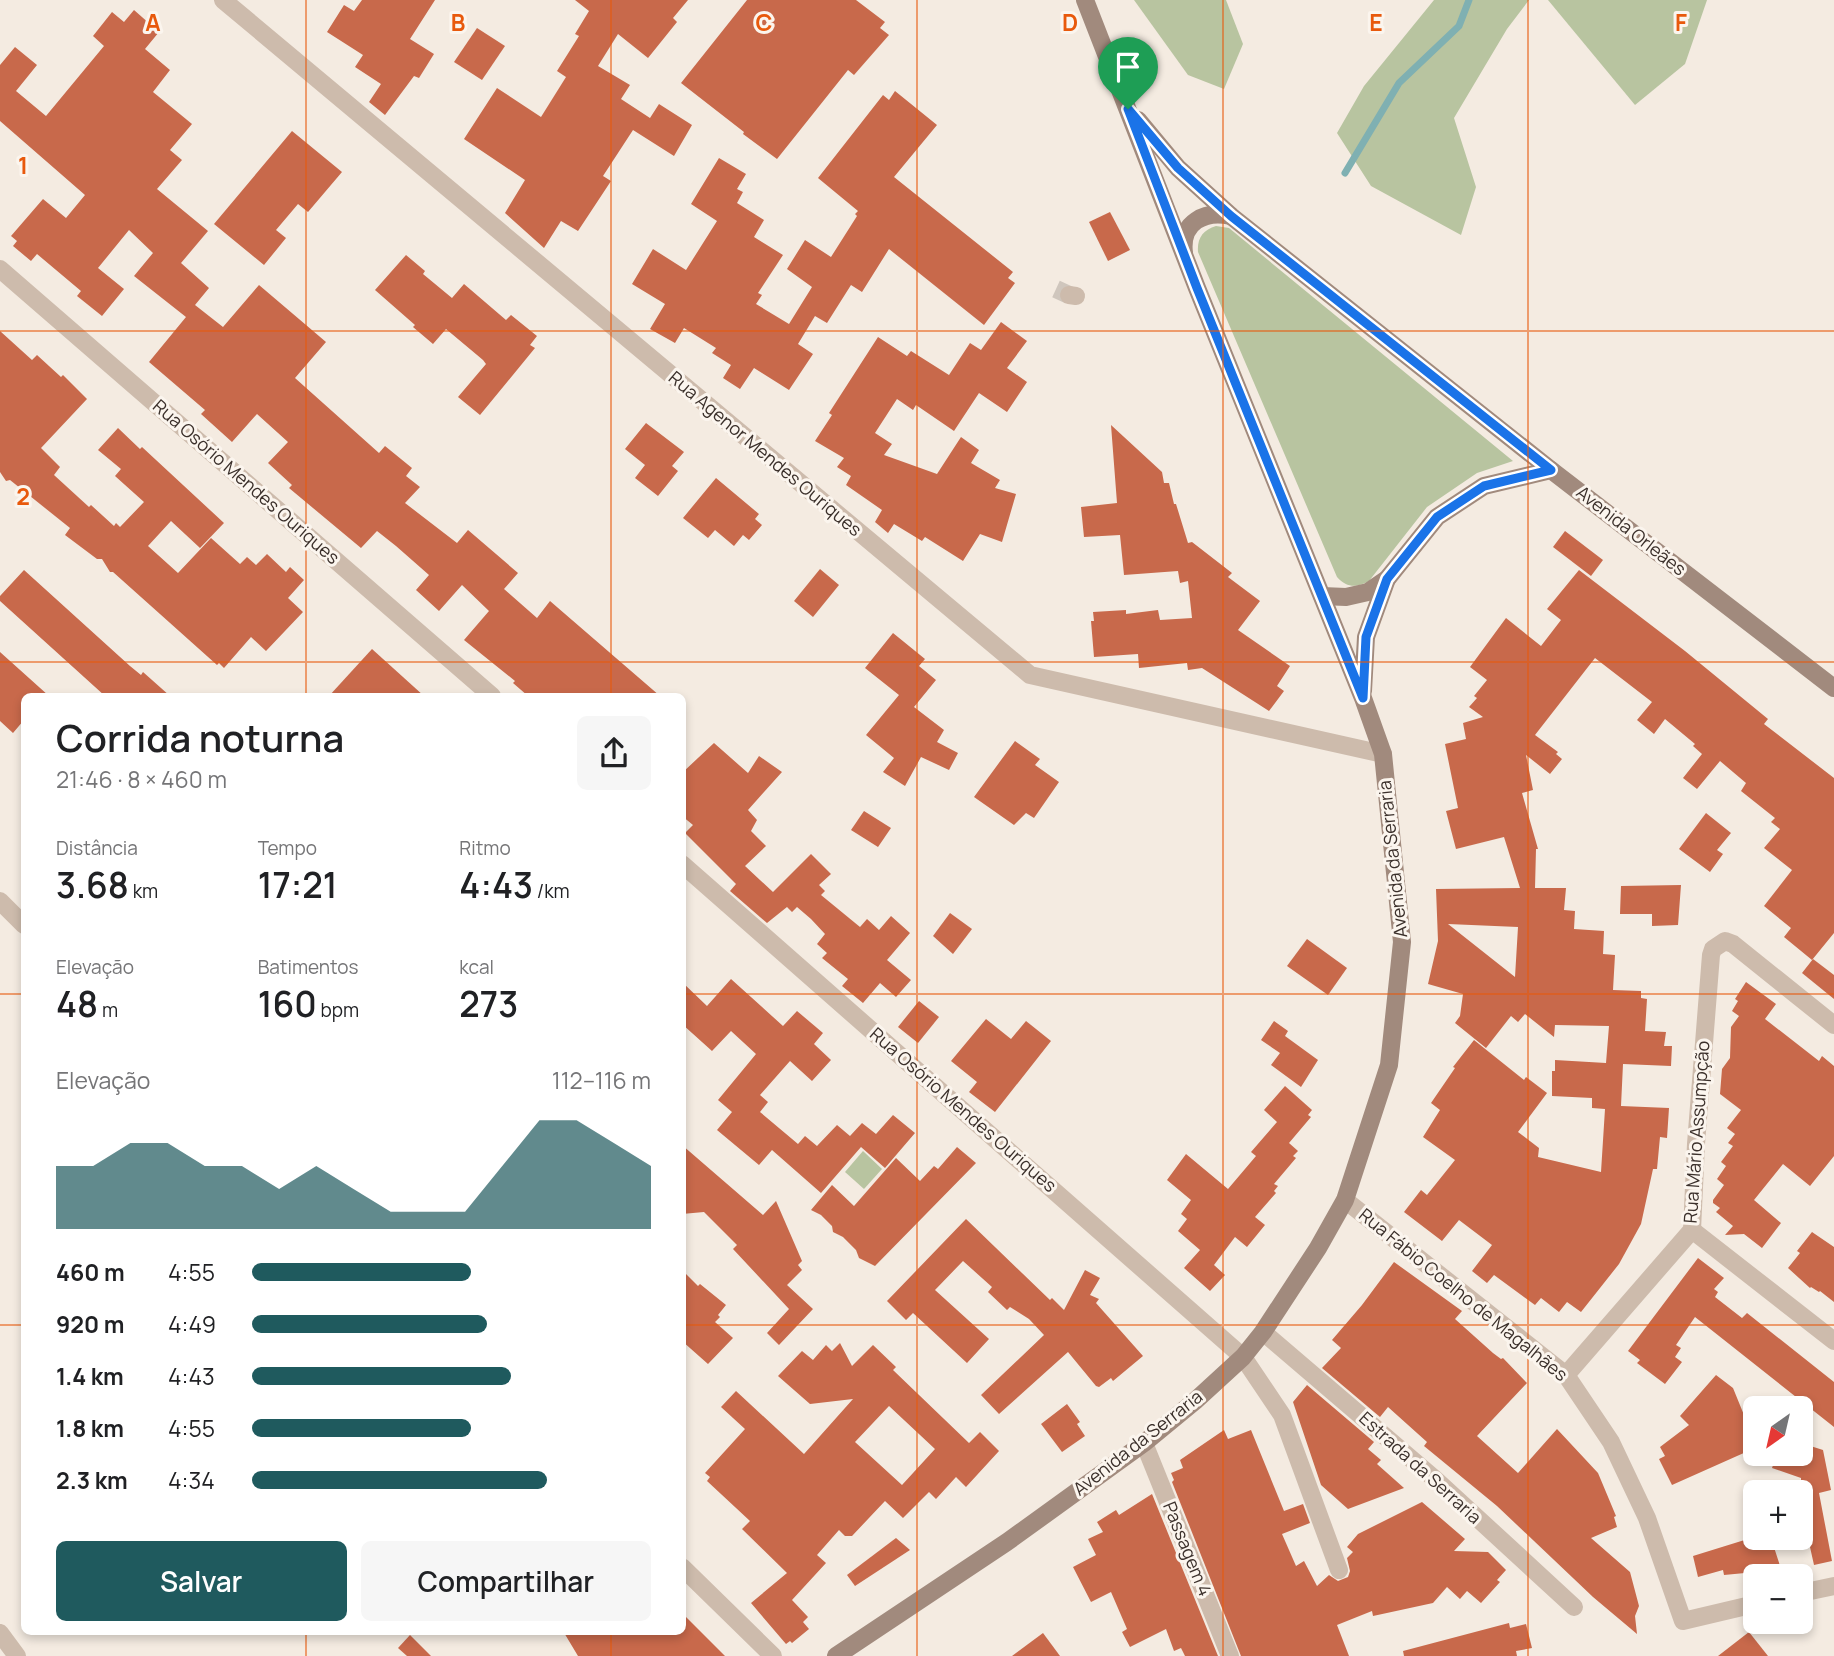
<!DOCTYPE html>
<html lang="pt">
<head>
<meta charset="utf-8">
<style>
  :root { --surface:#fff; --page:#f6f6f6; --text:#202124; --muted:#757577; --accent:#1f5a5e }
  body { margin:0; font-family:Manrope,sans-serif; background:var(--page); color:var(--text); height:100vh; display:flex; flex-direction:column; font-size:26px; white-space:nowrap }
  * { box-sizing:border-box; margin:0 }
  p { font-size:23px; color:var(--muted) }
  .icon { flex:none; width:38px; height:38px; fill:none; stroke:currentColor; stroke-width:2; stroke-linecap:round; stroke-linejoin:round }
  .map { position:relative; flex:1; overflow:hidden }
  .details { position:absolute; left:21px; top:693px; width:665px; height:942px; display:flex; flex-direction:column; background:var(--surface); border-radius:10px; box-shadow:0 4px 10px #0003 }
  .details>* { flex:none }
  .needle { width:46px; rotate:214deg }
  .controls { position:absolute; left:1743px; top:1396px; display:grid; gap:14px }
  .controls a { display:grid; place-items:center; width:70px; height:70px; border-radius:10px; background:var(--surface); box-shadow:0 4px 10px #0003; font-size:35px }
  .pin { position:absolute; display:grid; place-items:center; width:60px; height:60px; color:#fff; margin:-72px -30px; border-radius:50% 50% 50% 0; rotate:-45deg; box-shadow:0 0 7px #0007 }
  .pin .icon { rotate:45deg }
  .round { display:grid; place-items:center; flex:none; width:74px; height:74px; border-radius:10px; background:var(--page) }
  .summary { display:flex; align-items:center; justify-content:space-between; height:119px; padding:0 35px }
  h1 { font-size:38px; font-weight:600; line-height:52px }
  .stats { display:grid; grid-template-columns:repeat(3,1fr); gap:10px; height:119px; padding:7px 35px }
  .stats div { display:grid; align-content:center }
  .stats b { font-size:35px; font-weight:600 }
  .stats small { font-size:19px; font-weight:400 }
  .stats p { font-size:19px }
  .chart { height:196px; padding:14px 35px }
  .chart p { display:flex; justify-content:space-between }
  .chart svg { width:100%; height:126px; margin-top:7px; fill:var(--accent); opacity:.7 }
  .primary-button { display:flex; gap:14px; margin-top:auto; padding:14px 35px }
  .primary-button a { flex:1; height:80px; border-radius:10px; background:var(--accent); color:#fff; font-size:28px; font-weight:600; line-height:80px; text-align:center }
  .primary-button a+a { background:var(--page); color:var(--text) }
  ul { padding:0 35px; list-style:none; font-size:23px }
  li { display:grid; grid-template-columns:112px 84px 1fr; align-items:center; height:52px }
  li i { height:18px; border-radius:9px; background:var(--accent) }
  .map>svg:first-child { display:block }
</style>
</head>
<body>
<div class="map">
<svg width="1834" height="1656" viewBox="0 0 1834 1656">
  <rect width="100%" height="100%" fill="#f4ebe1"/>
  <g fill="#b8c4a0">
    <path d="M1134 0H1226L1243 44 1224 89 1188 75Z"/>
    <path d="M1434 0H1529L1507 29 1454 118 1476 187 1461 235 1371 186 1337 133 1364 86Z"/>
    <path d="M1548 0H1707L1685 64 1635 105Z"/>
    <path d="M1216 226 1229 228 1513 461 1477 473 1427 507 1369 581C1357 588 1347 588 1337 577L1198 252C1197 238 1203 230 1216 226Z"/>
    <path d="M863 1151 882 1169 864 1189 845 1172Z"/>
  </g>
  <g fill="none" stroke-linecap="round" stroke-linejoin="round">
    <path stroke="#7fb0b2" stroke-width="7" d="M1345 173 1399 83 1459 26 1469 0"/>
  </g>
  <g fill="#c8694b" fill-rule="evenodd">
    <path d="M362 0H435L410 39 434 54 419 78 414 76 385 115 369 102 381 84 355 67 363 55 327 32 344 5 354 11Z"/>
    <path d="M575 0H688L673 18 677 22 648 58 618 34 598 66 630 85 621 99 650 118 659 104 692 125 674 156 633 130 603 176 611 181 578 231 561 221 544 248 505 213 525 180 464 139 497 88 541 117 566 77 557 71 579 36 575 34 589 11Z"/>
    <path d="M747 0H856L885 22 880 28 889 35 854 75 848 70 777 159 743 134 744 132 681 83Z"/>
    <path d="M134 10 159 32 145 49 170 70 153 92 192 124 170 150 182 160 157 189 208 231 181 263 209 288 195 305 223 327 259 285 326 342 295 378 379 453 385 446 412 468 406 476 420 487 405 503 457 543 468 530 518 573 504 589 537 618 550 601 660 696H528L513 683 515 681 464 640 489 611 462 585 439 611 416 590 429 575 396 546 377 531 361 548 289 488 292 485 268 463 288 442 257 414 232 442 201 414 205 410 149 362 186 317 134 276 153 253 129 230 98 268 124 289 102 316 77 296 81 291 37 254 31 261 13 246 17 241 11 236 43 199 66 218 85 195 0 121V65L15 47 37 65 16 91 46 116 104 46 93 36 112 12 124 22Z"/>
    <path d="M477 28 505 46 482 80 454 62Z"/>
    <path d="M895 91 937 125 894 177 1013 272 1008 278 1015 283 984 325 889 249 862 292 851 285 827 323 815 316 798 344 813 354 789 390 754 368 740 389 723 378 731 365 712 353 716 348 684 328 675 343 650 329 665 304 632 284 653 249 686 270 717 221 691 204 719 158 746 174 737 189 743 192 737 203 764 220 754 237 783 255 758 293 762 295 756 304 789 324 812 287 787 269 805 240 831 257 857 216 855 214 858 211 818 178 883 95 889 100Z"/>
    <path d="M292 131 342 172 308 212 298 204 276 230 286 238 264 265 214 224Z"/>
    <path d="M1110 212 1130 250 1108 261 1089 222Z"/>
    <path d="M406 255 425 271 423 274 452 298 464 284 506 320 511 315 537 336 530 345 535 348 480 415 458 397 486 364 483 360 446 329 433 344 413 327 415 325 375 290Z"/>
    <path d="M1001 322 1027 341 1007 368 1027 382 1007 412 979 393 954 431 916 405 913 410 897 399 875 433 892 444 884 455 937 474 961 437 979 450 971 463 1000 480 995 488 1016 494 1002 542 980 534 963 561 925 537 922 541 894 524 888 533 875 522 882 510 846 485 851 476 837 467 844 458 815 441 832 415 829 413 878 337 907 356 911 351 949 375 970 343 981 350Z"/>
    <path d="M0 331 32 360 37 355 61 377 63 375 87 399 41 448 60 467 54 475 89 507 91 505 114 526 116 523 120 527 144 502 115 476 121 469 98 450 118 428 140 449 142 447 224 523 200 548 171 521 148 546 178 573 211 538 240 564 247 557 256 565 267 554 286 572 290 567 304 580 288 598 303 612 266 651 251 637 224 668 219 663 217 665 113 572H110L102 559H97L65 535 70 528 10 480 6 481 0 472Z"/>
    <path d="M646 423 684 452 672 466 678 471 658 496 635 478 645 465 625 449Z"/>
    <path d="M1111 425 1162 472 1164 483H1169L1174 504H1176L1188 543 1192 542 1232 573 1228 577 1260 601 1238 630 1290 666 1277 686 1284 691 1269 711 1202 668 1188 670 1187 663 1139 668 1138 654 1094 657 1091 621H1094L1093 612 1126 610V614L1158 610 1160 620 1192 618 1188 581 1180 583 1178 571 1124 575 1120 535 1084 537 1081 507 1117 503Z"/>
    <path d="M716 478 759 514 755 519 762 525 749 540 743 535 734 546 715 530 708 538 683 518Z"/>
    <path d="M1565 531 1603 560 1591 576 1553 547Z"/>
    <path d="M820 569 839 585 813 617 794 601Z"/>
    <path d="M24 570 130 666 141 675 143 672 170 696H105L0 601V596Z"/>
    <path d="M1579 570 1685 651 1768 719 1764 724 1834 778V933L1812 960 1784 937 1791 928 1764 906 1792 870 1764 848 1780 829 1771 822 1775 818 1741 791 1746 783 1720 761 1697 789 1683 778 1702 754 1693 746 1695 744 1665 719 1654 734 1637 720 1652 702 1595 658 1535 735 1558 752 1556 754 1562 759 1550 774 1526 755 1533 790 1522 793 1538 849H1536L1535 888H1566L1564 910 1575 911 1574 929 1604 931 1603 954 1615 955 1613 990 1641 991V998L1647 999 1645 1031 1666 1032 1664 1046H1672L1671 1066 1623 1064 1621 1106 1669 1108 1667 1138 1660 1137 1657 1169H1653L1641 1224 1619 1264 1581 1312 1567 1302 1559 1312 1541 1298 1535 1305 1494 1275 1487 1283 1472 1271 1492 1245 1459 1220 1442 1241 1404 1212 1421 1190 1427 1195 1455 1160 1423 1137 1440 1110 1431 1103 1455 1068 1453 1067 1474 1040 1524 1080 1526 1077 1547 1093 1518 1132 1539 1148 1538 1157 1601 1172 1605 1109 1592 1108V1098L1552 1096V1071H1555V1060L1606 1063 1609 1026 1555 1025 1554 1037 1525 1014 1518 1022 1511 1016 1486 1048 1455 1023 1460 1016 1463 994 1428 984 1438 941 1436 889 1520 888 1504 837 1456 849 1446 811 1458 808 1445 744 1466 739 1463 723 1483 717 1469 707 1477 698 1474 696 1487 680 1470 667 1506 618 1541 646 1561 620 1547 609ZM1448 924 1518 927 1515 977Z"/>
    <path d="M893 633 925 659 919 666 936 680 914 707 944 730 937 742 958 753 949 770 921 757 905 786 883 772 894 758 866 735 899 695 865 668Z"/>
    <path d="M372 649 424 696H329Z"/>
    <path d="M0 652 49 696H24V720L13 733 0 721Z"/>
    <path d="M1015 741 1040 759 1035 765 1059 782 1034 818 1026 813 1014 825 974 797Z"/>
    <path d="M714 743 748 773 759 756 782 772 748 810 757 820 751 831 766 846 745 866 773 892 811 854 831 874 819 885 825 891 821 895 860 927 867 919 879 930 891 916 910 933 887 960 911 980 896 997 880 983 863 1003 842 986 848 979 822 958 827 953 817 944 825 934 811 919 797 907 792 912 787 907 767 923 730 891 736 884 685 833 693 825 682 816V773Z"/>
    <path d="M864 811 891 828 878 847 851 830Z"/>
    <path d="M1706 813 1731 833 1717 850 1723 854 1710 872 1679 849Z"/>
    <path d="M1681 885 1678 925 1652 926V914H1620L1621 886Z"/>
    <path d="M950 913 972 929 953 954 933 936Z"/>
    <path d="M1307 939 1347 968 1328 995 1287 966Z"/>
    <path d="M1813 959 1834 975V999L1802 973Z"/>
    <path d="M731 979 783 1026 797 1011 823 1033 814 1044 831 1060 812 1081 790 1061 760 1095 768 1102 760 1112 798 1144 805 1136 817 1146 837 1125 850 1136 862 1123 876 1134 893 1115 915 1133 885 1168 861 1147 821 1193 772 1150 759 1165 717 1130 732 1112 718 1100 756 1054 731 1031 712 1051 682 1024V982L707 1006Z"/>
    <path d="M1746 982 1776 1004 1765 1019 1819 1061 1822 1056 1834 1066V1156L1810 1186 1783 1164 1754 1200 1781 1223 1762 1248 1744 1234 1725 1235 1733 1226 1716 1212 1720 1208 1713 1203V1200L1724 1185 1717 1179 1726 1166 1721 1162 1733 1146 1728 1143 1735 1134 1727 1128 1741 1110 1720 1094 1722 1069 1730 1058 1731 1027 1739 1016 1732 1011 1738 1001 1735 999Z"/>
    <path d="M919 1001 939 1017 918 1043 898 1027Z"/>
    <path d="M986 1019 1011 1039 1026 1021 1051 1041 995 1112 969 1092 977 1082 951 1061Z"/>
    <path d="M1274 1021 1288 1031 1285 1036 1318 1060 1301 1087 1271 1065 1280 1053 1261 1040Z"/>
    <path d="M1285 1086 1312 1110 1308 1115 1311 1117 1289 1143 1298 1151 1293 1156 1296 1158 1274 1184 1278 1186 1274 1191 1276 1193 1255 1217 1265 1225 1247 1247 1235 1237 1214 1265 1225 1275 1210 1291 1184 1268 1200 1250 1178 1231 1187 1219 1181 1214 1191 1200 1167 1180 1186 1154 1228 1189 1256 1156 1251 1152 1277 1122 1264 1110Z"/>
    <path d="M682 1145 763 1215 776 1201 802 1261 798 1265 802 1270 787 1285 813 1309 779 1345 767 1333 789 1309 733 1249 737 1245 704 1212 682 1214Z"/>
    <path d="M957 1147 976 1163 875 1266 859 1258 856 1250 843 1237 833 1232 832 1226 821 1215 811 1210 832 1185 854 1206 896 1158 920 1181 934 1166 938 1169Z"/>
    <path d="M966 1219 1050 1300 1052 1298 1064 1310 1085 1270 1100 1278 1090 1295 1099 1299 1096 1303 1143 1356 1113 1381 1111 1378 1099 1387 1096 1386 1068 1352 999 1414 981 1395 1044 1335 1029 1319 1010 1307 1007 1310 988 1292 992 1287 963 1261 935 1290 989 1339 967 1363 913 1313 906 1320 887 1301Z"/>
    <path d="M1812 1232 1834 1247V1302L1820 1291 1819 1292 1811 1287 1810 1288 1788 1268 1800 1253 1797 1251Z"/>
    <path d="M1698 1258 1724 1278 1714 1289 1718 1292 1715 1297 1742 1318 1747 1313 1834 1382V1427L1695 1317 1676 1345 1681 1348 1675 1357 1682 1362 1665 1384 1637 1363 1640 1360 1628 1351Z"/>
    <path d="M1394 1262 1462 1311 1455 1319 1493 1353 1501 1359 1503 1358 1527 1383 1477 1436 1518 1473 1557 1429 1598 1473 1616 1516 1614 1517 1617 1527 1591 1538 1630 1572 1639 1606 1635 1616 1637 1634 1593 1597 1497 1506 1424 1446 1427 1442 1388 1407 1380 1417 1322 1368 1341 1348 1332 1340 1362 1305Z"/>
    <path d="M682 1270 698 1286 700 1284 726 1305 718 1315 720 1317 715 1322 733 1338 708 1364 682 1341Z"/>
    <path d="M840 1343 852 1366 873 1345 896 1367 893 1370 969 1443 980 1432 999 1451 966 1487 956 1477 936 1499 929 1492 903 1518 885 1501 852 1536H845L839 1530 817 1555 826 1563 792 1600 808 1617 803 1622 809 1629 792 1643 790 1641 786 1644 751 1603 787 1573 742 1529 750 1521 707 1481 710 1477 705 1473 745 1429 721 1407 736 1391 804 1454 853 1399 810 1404 778 1376 802 1351 813 1360 826 1345 832 1351ZM889 1406 935 1449 902 1485 855 1442Z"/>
    <path d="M1716 1375 1733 1388 1755 1442V1448L1672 1485 1659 1459 1665 1456 1660 1447 1689 1425 1680 1416Z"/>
    <path d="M1307 1385 1374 1442 1368 1449 1381 1460 1377 1464 1404 1488 1348 1509 1321 1485 1293 1402Z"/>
    <path d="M1067 1404 1080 1422 1077 1424 1085 1436 1062 1452 1041 1424Z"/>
    <path d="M1224 1430 1228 1439 1251 1430 1284 1511 1303 1504 1310 1523 1282 1534 1296 1566 1304 1561 1317 1586 1329 1575 1338 1581 1348 1577 1350 1571 1347 1558 1353 1552 1347 1547 1358 1534 1422 1502 1465 1539 1454 1551 1488 1552 1506 1570 1497 1580 1500 1582 1481 1603 1467 1591 1460 1599 1447 1587 1433 1603 1373 1616 1372 1611 1337 1625 1349 1656H1241L1172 1482 1174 1480 1171 1473 1183 1468 1180 1460Z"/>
    <path d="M1801 1443 1823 1450 1831 1490 1819 1493 1832 1561 1814 1565 1804 1520 1801 1521V1478L1772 1468 1777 1454H1801Z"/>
    <path d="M1152 1494 1218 1656H1185L1181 1648 1174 1651 1166 1629 1130 1647 1122 1632 1127 1629 1111 1592 1091 1602 1073 1567 1096 1555 1088 1539 1103 1532 1097 1522 1116 1510 1119 1515Z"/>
    <path d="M896 1538 910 1550 855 1586 847 1575Z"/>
    <path d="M1751 1538H1771L1782 1572 1755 1577V1579L1747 1581 1745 1573 1724 1575 1723 1570 1698 1577 1693 1556Z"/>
    <path d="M682 1613 725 1656H578L563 1631H682Z"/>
    <path d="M1509 1623 1510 1628 1526 1624 1532 1648 1516 1651 1517 1656H1404L1403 1651Z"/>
    <path d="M1749 1632 1768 1656H1718Z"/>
    <path d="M1043 1633 1060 1656H1012Z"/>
    <path d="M410 1635 431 1656H407L398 1648Z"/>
  </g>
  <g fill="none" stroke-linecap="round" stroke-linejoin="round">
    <path stroke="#cfc6bd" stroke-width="18" stroke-dasharray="18 9" stroke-linecap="butt" d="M1056 289 1069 295"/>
    <g stroke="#cdbbac" stroke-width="18">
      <path d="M223 0 1030 675 1383 754"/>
      <path d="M0 269 492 696"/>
      <path d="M1069 295 1076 296"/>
      <path d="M682 864 1243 1357 1282 1415 1339 1570"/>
      <path d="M0 901 24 925"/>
      <path d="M1345 1200 1566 1375 1611 1442 1647 1518 1683 1621 1755 1604"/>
      <path d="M1692 1230 1834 1341"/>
      <path d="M1263 1332 1436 1480 1574 1607"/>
      <path d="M1566 1375 1692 1230 1696 1144 1711 955 1713 949 1725 941 1733 944 1834 1025"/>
      <path d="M1144 1443 1230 1656"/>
      <path d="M682 1567 773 1656"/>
      <path d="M1801 1593 1834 1586"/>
      <path d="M0 1633 17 1656"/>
    </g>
    <g stroke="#a18a7d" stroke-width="18">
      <path d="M1138 120 1178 168 1231 216 1551 470 1834 688"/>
      <path d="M1184 253C1180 222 1205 210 1231 216"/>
      <path d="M1322 596 1346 597 1368 592 1387 579 1437 517 1484 486 1551 470"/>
      <path d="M1363 691 1366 637 1387 579"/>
      <path d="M836 1656 1007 1542 1144 1443 1195 1401 1243 1357 1263 1332 1318 1248 1345 1200 1389 1065 1402 942 1383 754 1363 698 1197 288 1085 0"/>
    </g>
  </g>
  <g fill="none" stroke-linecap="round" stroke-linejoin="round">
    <g stroke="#fff" stroke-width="14">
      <path id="route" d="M1128 109 1178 168 1231 216 1551 470 1484 486 1437 517 1387 579 1366 637 1363 698 1197 288Z"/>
    </g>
    <use href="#route" stroke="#1a73e8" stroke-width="9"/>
  </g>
  <path fill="none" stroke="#e8590c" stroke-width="2" stroke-opacity="0.55" d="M306 0V696M611 0V696M917 0V1656M1223 0V1656M1528 0V1656M0 331H1834M0 662H1834M0 994H24M682 994H1834M0 1325H24M682 1325H1834M306 1631V1656M611 1631V1656"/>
  <g text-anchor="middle" stroke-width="6" stroke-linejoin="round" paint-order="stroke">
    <g font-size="18" fill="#3b302b" stroke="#fbf5ee">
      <text transform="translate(765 454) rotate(40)" y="6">Rua Agenor Mendes Ouriques</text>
      <text transform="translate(246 482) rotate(41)" y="6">Rua Osório Mendes Ouriques</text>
      <text transform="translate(1631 531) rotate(38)" y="6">Avenida Orleães</text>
      <text transform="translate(1393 859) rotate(-96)" y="6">Avenida da Serraria</text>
      <text transform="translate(963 1110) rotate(41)" y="6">Rua Osório Mendes Ouriques</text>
      <text transform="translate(1697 1132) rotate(-86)" y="6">Rua Mário Assumpção</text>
      <text transform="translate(1463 1295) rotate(39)" y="6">Rua Fábio Coelho de Magalhães</text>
      <text transform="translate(1138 1443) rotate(-38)" y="6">Avenida da Serraria</text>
      <text transform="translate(1420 1468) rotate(42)" y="6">Estrada da Serraria</text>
      <text transform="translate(1187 1549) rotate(68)" y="6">Passagem 4</text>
    </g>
  </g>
  <g font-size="23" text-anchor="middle" font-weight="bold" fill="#e8590c" stroke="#fbf5ee" stroke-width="6" stroke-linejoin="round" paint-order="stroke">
    <text x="153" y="31">A</text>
    <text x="458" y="31">B</text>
    <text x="764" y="31">C</text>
    <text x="1070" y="31">D</text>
    <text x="1376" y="31">E</text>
    <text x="1681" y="31">F</text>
    <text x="23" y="174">1</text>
    <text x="23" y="505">2</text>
  </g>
</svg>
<div class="controls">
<a><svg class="needle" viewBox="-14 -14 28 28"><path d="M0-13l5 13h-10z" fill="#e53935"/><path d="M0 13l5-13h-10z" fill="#757577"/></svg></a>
<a>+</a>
<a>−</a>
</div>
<div class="pin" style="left:1128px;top:109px;background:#1e9e55"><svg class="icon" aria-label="arrive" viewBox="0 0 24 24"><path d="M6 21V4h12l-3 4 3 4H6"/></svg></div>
<section class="details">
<div class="summary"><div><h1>Corrida noturna</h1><p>21:46 · 8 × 460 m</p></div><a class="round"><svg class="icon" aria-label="share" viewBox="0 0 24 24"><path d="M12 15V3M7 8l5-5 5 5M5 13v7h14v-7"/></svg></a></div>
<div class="stats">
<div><p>Distância</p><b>3.68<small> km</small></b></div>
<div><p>Tempo</p><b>17:21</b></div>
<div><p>Ritmo</p><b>4:43<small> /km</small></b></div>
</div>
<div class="stats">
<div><p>Elevação</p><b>48<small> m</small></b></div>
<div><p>Batimentos</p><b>160<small> bpm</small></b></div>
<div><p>kcal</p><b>273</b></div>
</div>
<div class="chart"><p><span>Elevação</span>112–116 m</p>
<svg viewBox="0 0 160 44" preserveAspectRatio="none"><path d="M0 44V22L10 22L20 14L30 14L40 22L50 22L60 30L70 22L80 30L90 38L100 38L110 38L120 22L130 6L140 6L150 14L160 22V44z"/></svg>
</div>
<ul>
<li><b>460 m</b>4:55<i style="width:55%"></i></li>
<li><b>920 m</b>4:49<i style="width:59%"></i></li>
<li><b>1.4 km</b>4:43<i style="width:65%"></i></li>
<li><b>1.8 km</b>4:55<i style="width:55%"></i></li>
<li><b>2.3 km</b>4:34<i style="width:74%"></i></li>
</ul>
<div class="primary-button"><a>Salvar</a><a>Compartilhar</a></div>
</section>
</div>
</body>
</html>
